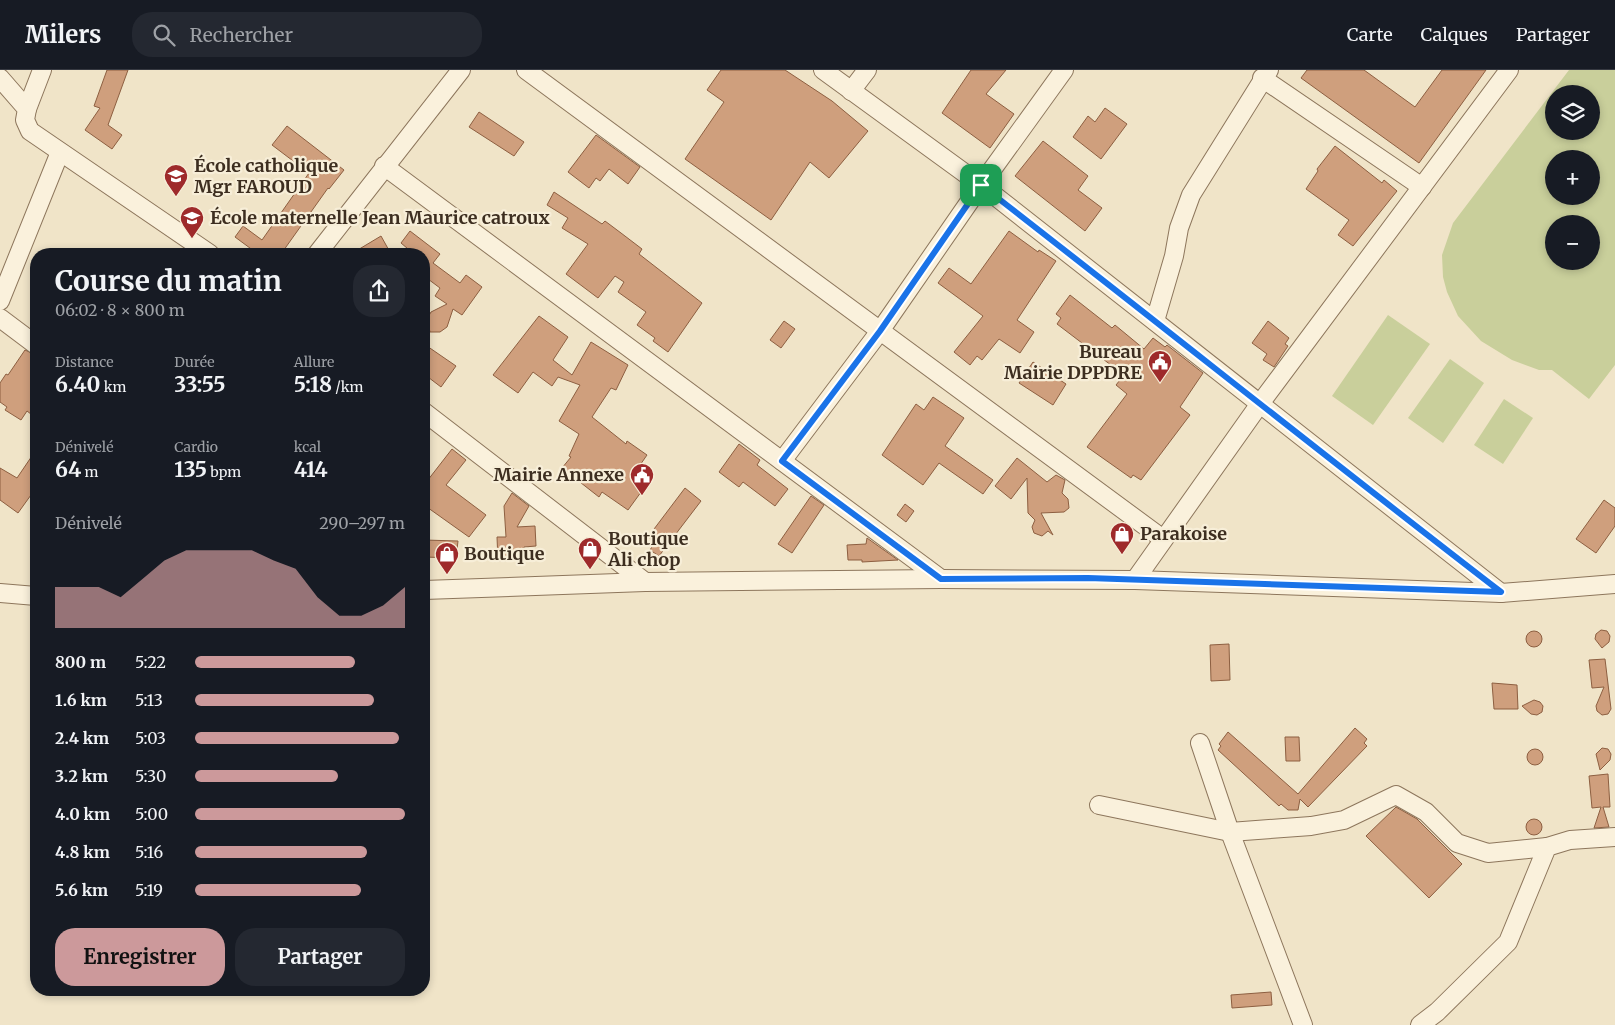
<!DOCTYPE html>
<html lang="fr">
<head>
<meta charset="utf-8">
<style>
  :root { --surface:#171b24; --page:#242831; --text:#f1f3f6; --muted:#9ea1a6; --line:#363941; --accent:#cc999b }
  body { margin:0; font-family:Merriweather,serif; background:var(--page); color:var(--text); height:100vh; display:flex; flex-direction:column; font-size:19px; white-space:nowrap }
  * { box-sizing:border-box; margin:0 }
  p { font-size:16px; color:var(--muted) }
  .icon { flex:none; width:28px; height:28px; fill:none; stroke:currentColor; stroke-width:2; stroke-linecap:round; stroke-linejoin:round }
  .map { position:relative; flex:1; overflow:hidden }
  .drawer { position:absolute; left:30px; top:178px; width:400px; height:748px; display:flex; flex-direction:column; background:var(--surface); border-radius:20px; box-shadow:0 2px 8px #0003 }
  .drawer>* { flex:none }
  .tools { position:absolute; left:1545px; top:15px; display:grid; gap:10px }
  .tools a { display:grid; place-items:center; width:55px; height:55px; border-radius:50%; background:var(--surface); box-shadow:0 2px 8px #0003; font-size:25px }
  .pin { position:absolute; display:grid; place-items:center; width:42px; height:42px; color:#fff; margin:-21px; border-radius:10px; box-shadow:0 2px 8px #0006 }
  .round { display:grid; place-items:center; flex:none; width:52px; height:52px; border-radius:20px; background:var(--page) }
  .headline { display:flex; align-items:center; justify-content:space-between; height:85px; padding:0 25px }
  h1 { font-size:28px; font-weight:700; line-height:38px }
  .metrics { display:grid; grid-template-columns:repeat(3,1fr); gap:8px; height:85px; padding:5px 25px }
  .metrics div { display:grid; align-content:center }
  .metrics b { font-size:21px; font-weight:700 }
  .metrics small { font-size:14px; font-weight:400 }
  .metrics p { font-size:14px }
  .chart { height:140px; padding:10px 25px }
  .chart p { display:flex; justify-content:space-between }
  .chart svg { width:100%; height:90px; margin-top:5px; fill:var(--accent); opacity:.7 }
  .button { display:flex; gap:10px; margin-top:auto; padding:10px 25px }
  .button a { flex:1; height:58px; border-radius:20px; background:var(--accent); color:#111; font-size:20px; font-weight:700; line-height:58px; text-align:center }
  .button a+a { background:var(--page); color:var(--text) }
  ul { padding:0 25px; list-style:none; font-size:16px }
  li { display:grid; grid-template-columns:80px 60px 1fr; align-items:center; height:38px }
  li i { height:12px; border-radius:6px; background:var(--accent) }
  header { display:flex; align-items:center; gap:30px; box-sizing:border-box; height:70px; padding:0 25px; background:var(--surface); border-bottom:1px solid var(--line) }
  header strong { font-size:24px }
  nav { display:flex; gap:28px; margin-inline-start:auto; font-size:18px }
  .search { width:350px; height:45px; background:var(--page); display:flex; align-items:center; gap:12px; box-sizing:border-box; padding:0 18px; border-radius:20px; color:var(--muted); font-size:19px }
  .map>svg:first-child { display:block }
</style>
</head>
<body>
<header>
<strong>Milers</strong>
<div class="search"><svg class="icon" aria-label="search" viewBox="0 0 24 24"><circle cx="10" cy="10" r="6"/><path d="M15 15l6 6"/></svg>Rechercher</div>
<nav><a>Carte</a><a>Calques</a><a>Partager</a></nav>
</header>
<div class="map">
<svg width="1615" height="955" viewBox="0 0 1615 955">
  <rect width="100%" height="100%" fill="#f0e4c8"/>
  <g fill="#c9cf9b" fill-rule="evenodd">
    <path d="M1569 0H1615V295L1589 329 1552 300H1539L1512 290 1481 271 1458 246 1447 222 1443 207 1442 185 1453 153ZM1554 24H1591V61H1554ZM1554 89H1591V126H1554ZM1554 154H1591V191H1554Z"/>
    <path d="M1388 245 1430 274 1373 355 1332 326Z"/>
    <path d="M1450 289 1484 313 1443 373 1408 348Z"/>
    <path d="M1504 329 1533 348 1503 394 1474 375Z"/>
  </g>
  <g fill="#cf9f7d" stroke="#8d5f41">
    <path d="M107 0H128L108 55 122 65 112 79 85 60 100 38 94 36Z"/>
    <path d="M721 0H785L832 31 868 61 829 108 810 92 771 150 685 89 724 32 707 20Z"/>
    <path d="M971 0H1006L986 24 1014 44 990 78 942 43Z"/>
    <path d="M1307 0H1364L1415 37 1442 0H1486L1419 93 1301 8Z"/>
    <path d="M1105 38 1127 54 1101 89 1073 67 1088 46 1095 52Z"/>
    <path d="M479 42 524 72 514 86 469 57Z"/>
    <path d="M287 56 344 100 329 119 328 118 281 184H258L235 167 243 156 262 170 309 103 272 75Z"/>
    <path d="M596 65 640 97 628 114 609 99 600 111 596 108 589 118 568 102Z"/>
    <path d="M1043 71 1088 106 1078 120 1102 138 1085 161 1015 106Z"/>
    <path d="M1335 76 1382 113 1384 110 1397 121 1353 176 1338 165 1349 150 1306 119 1318 101 1317 99Z"/>
    <path d="M554 122 602 154 605 151 621 163 642 179 639 184 702 233 668 282 653 271 655 268 637 255 646 242 618 222 624 212 615 206 598 228 566 204 588 174 562 158 568 148 547 135Z"/>
    <path d="M410 161 440 184 433 193 460 213 466 205 482 217 462 245 453 239 447 257 440 262H430L427 249 431 242 447 234 435 226 440 218 424 206V184H414L401 173Z"/>
    <path d="M1009 161 1038 182 1039 180 1056 191 1017 250 1034 262 1020 283 999 269 982 290 977 286 970 295 954 282 983 246 938 213 949 198 971 214Z"/>
    <path d="M381 166 391 184H351Z"/>
    <path d="M1070 225 1112 258 1115 255 1144 279 1153 268 1165 277 1167 275 1203 303 1180 337 1190 345 1141 410 1133 405 1131 408 1087 377 1127 324 1116 315 1124 305 1057 254 1061 248 1056 244Z"/>
    <path d="M539 246 568 267 553 290 572 305 591 272 628 295 616 320 611 318 592 347 626 374 627 371 647 385 638 398 652 407 628 440 602 422 599 427 562 398 571 387 569 386 579 364 559 351 580 315 558 307 552 316 533 302 518 323 493 305Z"/>
    <path d="M784 251 795 259 781 278 770 270Z"/>
    <path d="M1268 251 1289 268 1285 274 1288 276 1274 297 1263 290 1267 284 1252 273Z"/>
    <path d="M424 274 456 296 441 317 424 304Z"/>
    <path d="M25 280 36 285V348L27 341 21 350 5 340 7 337 0 332V313L6 304 8 305Z"/>
    <path d="M1033 292 1066 314 1053 335 1019 313Z"/>
    <path d="M933 327 964 348 945 376 993 410 983 424 939 393 923 415 882 385 916 334 924 340Z"/>
    <path d="M739 374 760 390 757 395 788 419 775 436 743 412 739 417 719 402Z"/>
    <path d="M452 379 466 390 446 415 486 445 469 467 424 435V415Z"/>
    <path d="M36 380V418L18 443 0 430V398L17 408Z"/>
    <path d="M1017 388 1047 412 1056 405 1065 410 1062 423 1068 429 1069 438 1064 442 1041 443 1053 465 1048 461 1042 466 1034 463 1032 457 1035 450 1028 443 1027 408 1011 429 995 416Z"/>
    <path d="M685 418 701 431 659 486 650 480 655 472 648 467Z"/>
    <path d="M512 423 529 436 517 457 535 456 536 476 524 477V490L498 491 497 467H506L504 436Z"/>
    <path d="M811 426 824 435 792 483 778 474Z"/>
    <path d="M1604 430 1615 438V456L1596 483 1576 469Z"/>
    <path d="M905 434 914 441 906 452 897 445Z"/>
    <path d="M867 468 898 490 862 492V490H848L847 475 866 474Z"/>
    <path d="M424 470 458 471 456 488 424 487Z"/>
    <path d="M1601 560 1607 561 1610 566 1609 572 1602 578 1595 569 1596 564Z"/>
    <circle cx="1534" cy="569" r="8"/>
    <path d="M1229 574 1230 610 1211 611 1210 575Z"/>
    <path d="M1605 589 1611 639 1608 644 1602 645 1597 641 1596 636 1604 617 1592 618 1589 590Z"/>
    <path d="M1492 613 1517 615 1518 639H1494Z"/>
    <path d="M1534 630 1540 632 1543 636 1542 642 1537 645 1531 644 1522 636Z"/>
    <path d="M1355 658 1367 669 1364 673 1367 676 1308 737 1300 729 1298 740H1288L1281 734 1279 736 1218 680 1221 676 1219 674 1228 662 1298 724Z"/>
    <path d="M1285 667H1299L1300 691H1286Z"/>
    <path d="M1602 678 1608 679 1611 684 1610 690 1600 700 1596 684Z"/>
    <circle cx="1535" cy="687" r="8"/>
    <path d="M1608 704 1610 737H1603L1609 757 1594 758 1601 737 1592 738 1589 706Z"/>
    <path d="M1396 737 1417 749 1462 794 1429 828 1366 766Z"/>
    <circle cx="1534" cy="757" r="8"/>
    <path d="M1271 922 1272 935 1232 938 1231 925Z"/>
  </g>
  <g fill="none" stroke-linecap="round" stroke-linejoin="round">
    <g stroke="#8d765c" stroke-width="20">
      <g id="minor">
        <path d="M526 0 1163 469"/>
        <path d="M823 0 981 115 1501 523"/>
        <path d="M0 8 27 39 25 50 30 61 210 184"/>
        <path d="M1262 8 1422 117"/>
        <path d="M851 21 867 0"/>
        <path d="M27 39 42 0"/>
        <path d="M384 96 941 509"/>
        <path d="M317 184 461 0"/>
        <path d="M0 231 60 82"/>
        <path d="M0 248 36 275"/>
        <path d="M1155 251 1174 186 1179 158 1191 125 1269 0"/>
        <path d="M424 342 645 512"/>
        <path d="M782 391 880 261 981 115 1064 0"/>
        <path d="M1135 510 1501 523 1615 514"/>
        <path d="M424 520 645 512 941 509 1135 510 1259 335 1509 0"/>
        <path d="M0 523 36 526"/>
        <path d="M1200 673 1230 762 1303 955"/>
        <path d="M1099 735 1230 762 1311 756 1344 750 1396 725 1426 742 1457 773 1488 783 1547 777"/>
        <path d="M1420 955 1437 942 1508 872 1547 777 1570 770 1615 767"/>
      </g>
    </g>
    <use href="#minor" stroke="#faf1dc" stroke-width="18"/>
  </g>
  <g fill="none" stroke-linecap="round" stroke-linejoin="round">
    <g stroke="#fff" stroke-width="10">
      <path id="route" d="M981 115C1155 250 1327 388 1501 522L1088 508 941 509 782 391 880 261Z"/>
    </g>
    <use href="#route" stroke="#1a73e8" stroke-width="6"/>
  </g>
  <defs>
    <g id="school-pin" transform="scale(1.25)"><path d="M0 17L-7.5 6A9.5 9.5 0 1 1 7.5 6Z" fill="#9e2a2b" stroke="#f7eed8"/><path d="M0-5L7-2L0 1L-7-2ZM-4 1L0 2.5L4 1V4Q0 6-4 4Z" fill="#fff"/></g>
    <g id="civic-pin" transform="scale(1.25)"><path d="M0 17L-7.5 6A9.5 9.5 0 1 1 7.5 6Z" fill="#9e2a2b" stroke="#f7eed8"/><path d="M-.6-6.5H3V-4.5H.6V-3L4-1V1h2V6H-6V1h2V-1L-.6-3ZM-1.2 2.5V6h2.4V2.5Z" fill="#fff"/></g>
    <g id="shop-pin" transform="scale(1.25)"><path d="M0 17L-7.5 6A9.5 9.5 0 1 1 7.5 6Z" fill="#9e2a2b" stroke="#f7eed8"/><path d="M-5-2.5h2.3a2.7 3.5 0 0 1 5.4 0H5L5.5 6h-11ZM-1.5-2.5h3a1.5 2.3 0 0 0-3 0Z" fill="#fff"/></g>
  </defs>
  <g fill-rule="evenodd">
    <use href="#school-pin" x="176" y="106"/>
    <use href="#school-pin" x="192" y="148"/>
    <use href="#civic-pin" x="1160" y="292"/>
    <use href="#civic-pin" x="642" y="405"/>
    <use href="#shop-pin" x="1122" y="464"/>
    <use href="#shop-pin" x="590" y="479"/>
    <use href="#shop-pin" x="447" y="484"/>
  </g>
  <g text-anchor="middle" stroke-width="4.5" stroke-linejoin="round" paint-order="stroke">
    <g font-size="18" font-weight="bold" fill="#3d2e20" stroke="#f7eed8" text-anchor="start">
      <text x="194" y="102">École catholique<tspan x="194" dy="21">Mgr FAROUD</tspan></text>
      <text x="210" y="154">École maternelle Jean Maurice catroux</text>
      <text x="1142" y="288" text-anchor="end">Bureau<tspan x="1142" dy="21">Mairie DPPDRE</tspan></text>
      <text x="624" y="411" text-anchor="end">Mairie Annexe</text>
      <text x="1140" y="470">Parakoise</text>
      <text x="608" y="475">Boutique<tspan x="608" dy="21">Ali chop</tspan></text>
      <text x="464" y="490">Boutique</text>
    </g>
  </g>
</svg>
<div class="tools">
<a><svg class="icon" aria-label="layers" viewBox="0 0 24 24"><path d="M12 4l9 5-9 5-9-5zM3 14l9 5 9-5"/></svg></a>
<a>+</a>
<a>−</a>
</div>
<div class="pin" style="left:981px;top:115px;background:#1e9e55"><svg class="icon" aria-label="arrive" viewBox="0 0 24 24"><path d="M6 21V4h12l-3 4 3 4H6"/></svg></div>
<section class="drawer">
<div class="headline"><div><h1>Course du matin</h1><p>06:02 · 8 × 800 m</p></div><a class="round"><svg class="icon" aria-label="share" viewBox="0 0 24 24"><path d="M12 15V3M7 8l5-5 5 5M5 13v7h14v-7"/></svg></a></div>
<div class="metrics">
<div><p>Distance</p><b>6.40<small> km</small></b></div>
<div><p>Durée</p><b>33:55</b></div>
<div><p>Allure</p><b>5:18<small> /km</small></b></div>
</div>
<div class="metrics">
<div><p>Dénivelé</p><b>64<small> m</small></b></div>
<div><p>Cardio</p><b>135<small> bpm</small></b></div>
<div><p>kcal</p><b>414</b></div>
</div>
<div class="chart"><p><span>Dénivelé</span>290–297 m</p>
<svg viewBox="0 0 160 44" preserveAspectRatio="none"><path d="M0 44V24L10 24L20 24L30 29L40 20L50 11L60 6L70 6L80 6L90 6L100 11L110 15L120 29L130 38L140 38L150 33L160 24V44z"/></svg>
</div>
<ul>
<li><b>800 m</b>5:22<i style="width:76%"></i></li>
<li><b>1.6 km</b>5:13<i style="width:85%"></i></li>
<li><b>2.4 km</b>5:03<i style="width:97%"></i></li>
<li><b>3.2 km</b>5:30<i style="width:68%"></i></li>
<li><b>4.0 km</b>5:00<i style="width:100%"></i></li>
<li><b>4.8 km</b>5:16<i style="width:82%"></i></li>
<li><b>5.6 km</b>5:19<i style="width:79%"></i></li>
</ul>
<div class="button"><a>Enregistrer</a><a>Partager</a></div>
</section>
</div>
</body>
</html>
